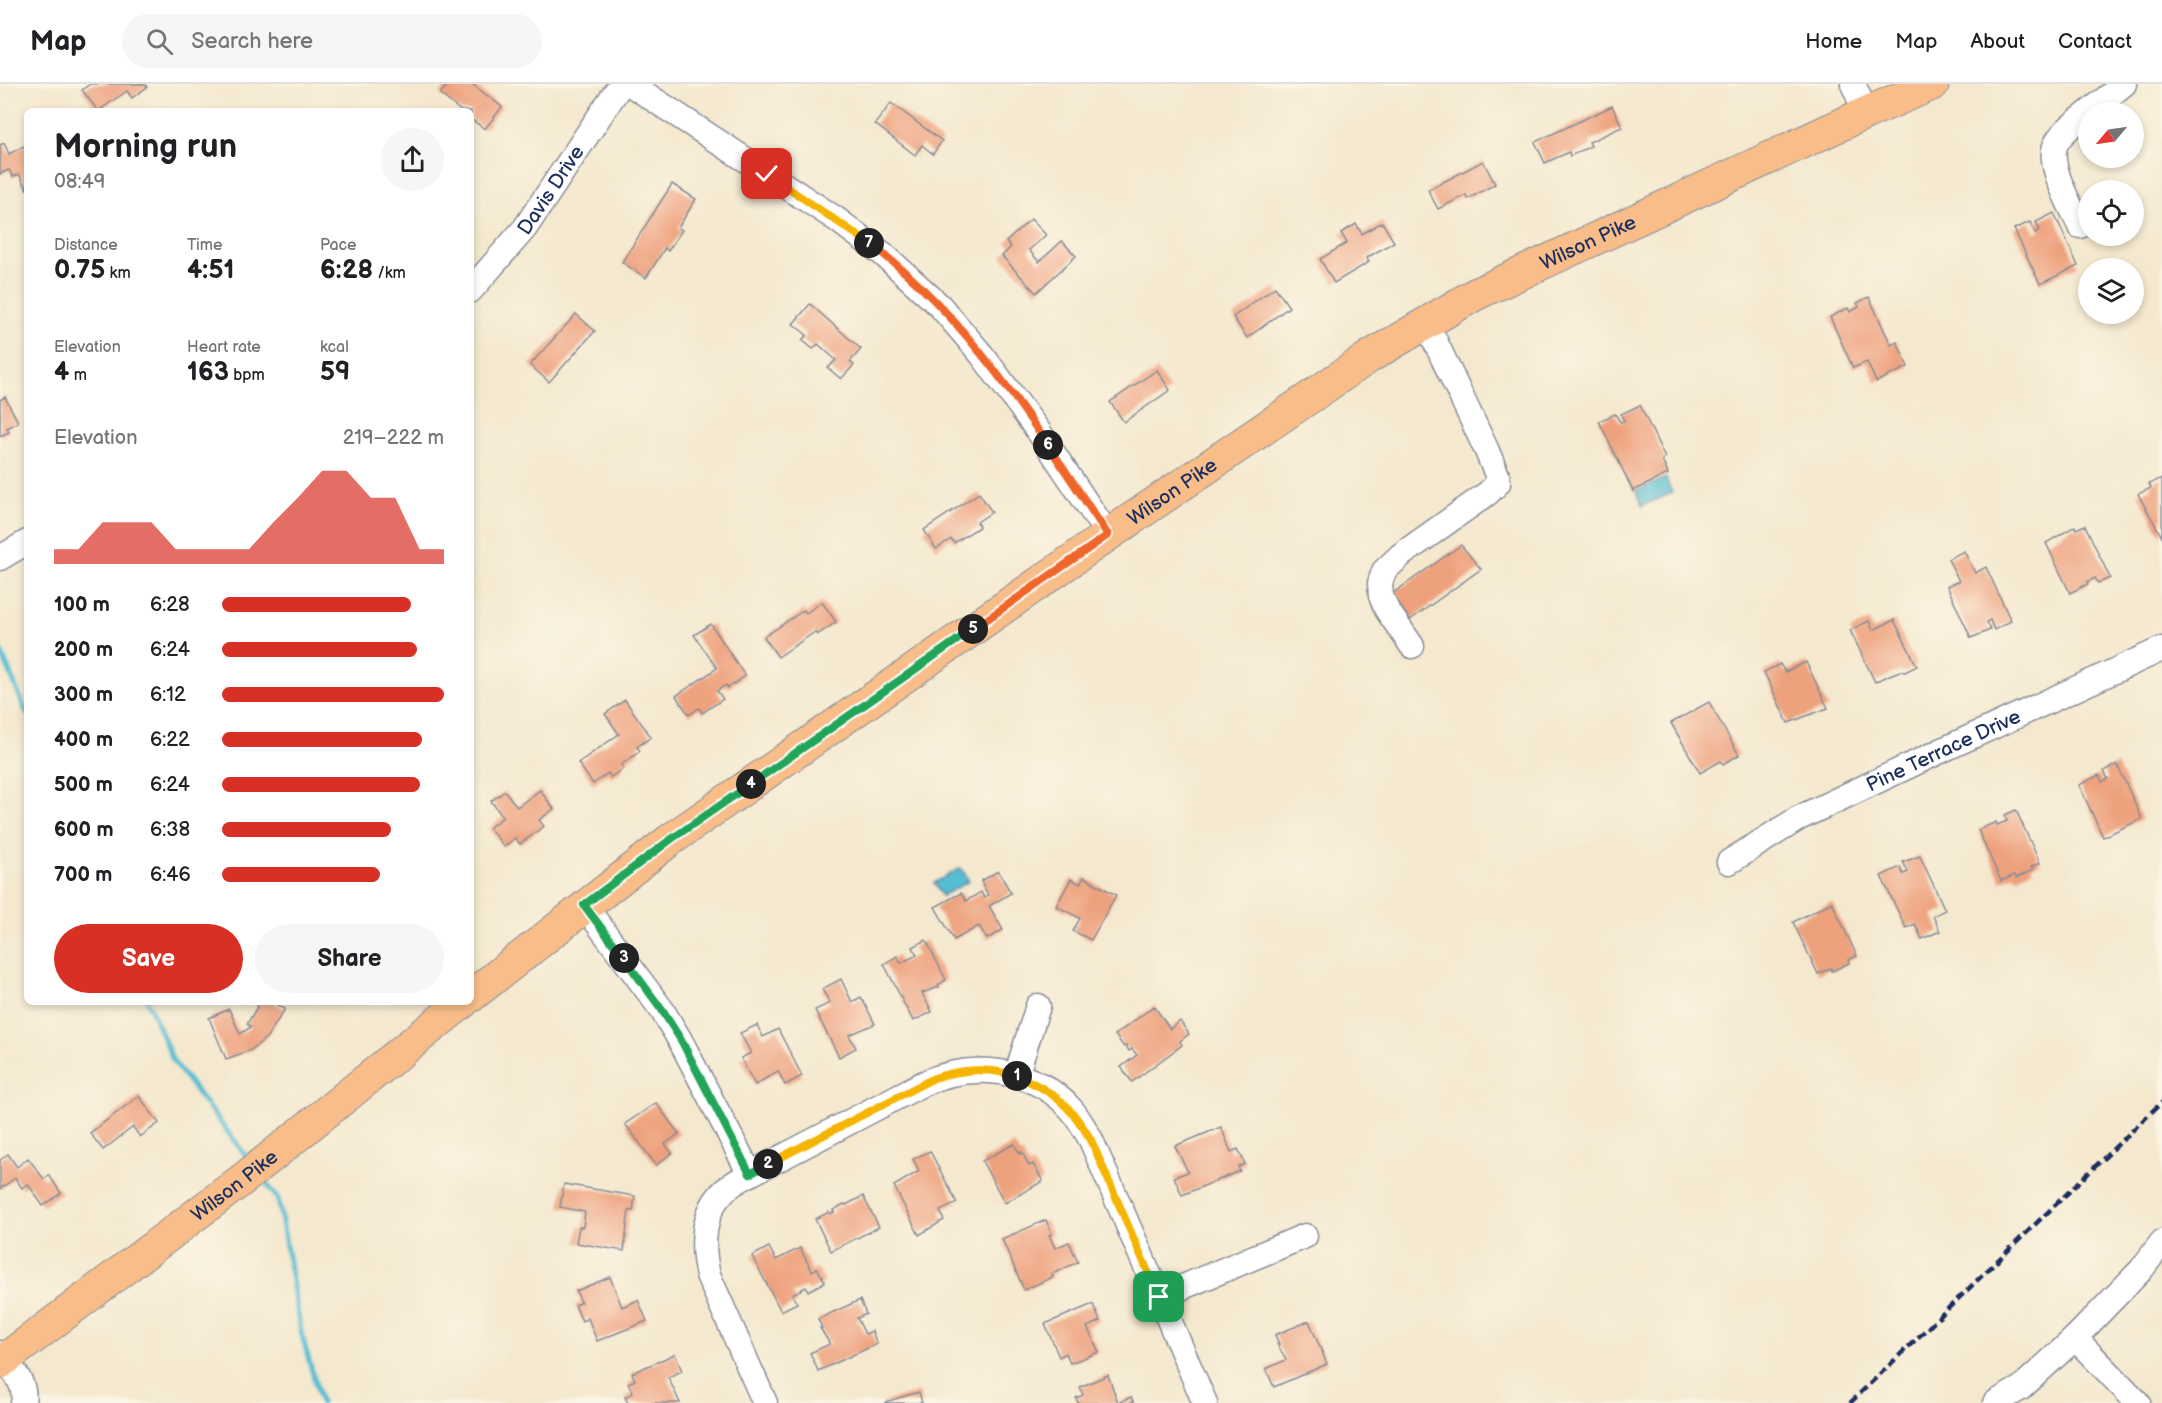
<!DOCTYPE html>
<html lang="en">
<head>
<meta charset="utf-8">
<style>
  :root { --surface:#fff; --page:#f6f6f6; --text:#202124; --muted:#757577; --line:#e0e0e0; --accent:#d93025 }
  body { margin:0; font-family:"Balsamiq Sans",sans-serif; background:var(--page); color:var(--text); height:100vh; display:flex; flex-direction:column; font-size:22px; white-space:nowrap }
  * { box-sizing:border-box; margin:0 }
  p { font-size:20px; color:var(--muted) }
  .icon { flex:none; width:33px; height:33px; fill:none; stroke:currentColor; stroke-width:2; stroke-linecap:round; stroke-linejoin:round }
  .map { position:relative; flex:1; overflow:hidden }
  .side { position:absolute; left:24px; top:24px; width:450px; height:897px; display:flex; flex-direction:column; background:var(--surface); border-radius:9px; box-shadow:0 3px 9px #0003 }
  .side>* { flex:none }
  .needle { width:39px; rotate:241deg }
  .buttons { position:absolute; left:2078px; top:18px; display:grid; gap:12px }
  .buttons a { display:grid; place-items:center; width:66px; height:66px; border-radius:50%; background:var(--surface); box-shadow:0 3px 9px #0003; font-size:30px }
  .pin { position:absolute; display:grid; place-items:center; width:51px; height:51px; color:#fff; margin:-26px; border-radius:12px; box-shadow:0 3px 9px #0006 }
  .km { position:absolute; width:30px; height:30px; margin:-15px; border-radius:50%; background:#222; color:#fff; font-size:16px; line-height:30px; text-align:center }
  .round { display:grid; place-items:center; flex:none; width:63px; height:63px; border-radius:32px; background:var(--page) }
  .overview { display:flex; align-items:center; justify-content:space-between; height:102px; padding:0 30px }
  h1 { font-size:33px; font-weight:700; line-height:45px }
  .stats { display:grid; grid-template-columns:repeat(3,1fr); gap:9px; height:102px; padding:6px 30px }
  .stats div { display:grid; align-content:center }
  .stats b { font-size:26px; font-weight:700 }
  .stats small { font-size:16px; font-weight:400 }
  .stats p { font-size:16px }
  .chart { height:168px; padding:12px 30px }
  .chart p { display:flex; justify-content:space-between }
  .chart svg { width:100%; height:108px; margin-top:6px; fill:var(--accent); opacity:.7 }
  .primary-button { display:flex; gap:12px; margin-top:auto; padding:12px 30px }
  .primary-button a { flex:1; height:69px; border-radius:36px; background:var(--accent); color:#fff; font-size:24px; font-weight:700; line-height:69px; text-align:center }
  .primary-button a+a { background:var(--page); color:var(--text) }
  ul { padding:0 30px; list-style:none; font-size:20px }
  li { display:grid; grid-template-columns:96px 72px 1fr; align-items:center; height:45px }
  li i { height:15px; border-radius:8px; background:var(--accent) }
  header { display:flex; align-items:center; gap:36px; box-sizing:border-box; height:84px; padding:0 30px; background:var(--surface); border-bottom:2px solid var(--line) }
  header strong { font-size:28px }
  nav { display:flex; gap:33px; margin-inline-start:auto; font-size:21px }
  .search { width:420px; height:54px; background:var(--page); display:flex; align-items:center; gap:15px; box-sizing:border-box; padding:0 21px; border-radius:33px; color:var(--muted); font-size:22px }
  .map>svg:first-child { display:block }
</style>
</head>
<body>
<header>
<strong>Map</strong>
<div class="search"><svg class="icon" aria-label="search" viewBox="0 0 24 24"><circle cx="10" cy="10" r="6"/><path d="M15 15l6 6"/></svg>Search here</div>
<nav><a>Home</a><a>Map</a><a>About</a><a>Contact</a></nav>
</header>
<div class="map">
<svg width="2162" height="1319" viewBox="0 0 2162 1319">
  <rect width="100%" height="100%" fill="#fcf5e5"/>
  <filter id="ink" filterUnits="userSpaceOnUse"><feTurbulence type="fractalNoise" baseFrequency=".0167" numOctaves="2"/><feDisplacementMap in="SourceGraphic" scale="12" xChannelSelector="R" yChannelSelector="G"/><feConvolveMatrix kernelMatrix="1 2 1 2 8 2 1 2 1" color-interpolation-filters="sRGB"/></filter>
  <filter id="wash" filterUnits="userSpaceOnUse"><feTurbulence type="fractalNoise" baseFrequency=".008" numOctaves="4" result="noise"/><feDisplacementMap in="SourceGraphic" scale="24" xChannelSelector="R" yChannelSelector="G"/><feGaussianBlur stdDeviation="1.35" result="paint"/><feColorMatrix in="noise" values="0 0 0 0 0 0 0 0 0 0 0 0 0 0 0 0 0 1.4 0 .05"/><feComposite in="paint" operator="in"/></filter>
  <g filter="url(#wash)">
    <rect width="100%" height="100%" fill="#f4e8ce"/>
    <g fill="#56bed3" stroke="#387698" stroke-width="1.5">
      <path d="M1666 394 1672 409 1642 422 1636 407Z"/>
      <path d="M961 784 969 797 942 812 934 799Z"/>
    </g>
    <g fill="none" stroke-linecap="round" stroke-linejoin="round">
      <g stroke="#56bed3" stroke-width="5">
        <path d="M0 565 27 630"/>
        <path d="M148 918 173 977 250 1077"/>
        <path d="M261 1092 278 1115 301 1248 321 1319"/>
      </g>
    </g>
    <g id="blocks">
      <g fill="#eea17d">
        <path d="M90 0H145L147 3 132 14 127 7 98 27 82 6Z"/>
        <path d="M448 0H472L502 23 485 45 471 35V27H461L440 10Z"/>
        <path d="M891 19 942 57 933 70 922 61 915 71 875 40Z"/>
        <path d="M1612 22 1622 43 1589 58 1591 62 1570 72 1569 68 1545 79 1535 58Z"/>
        <path d="M4 59 9 70 26 61 27 62V106L19 90 13 93 9 86 0 90V61Z"/>
        <path d="M1483 77 1495 100 1468 115 1466 111 1438 125 1428 106Z"/>
        <path d="M672 100 696 115 678 144 682 146 668 167 665 164 646 194 622 178Z"/>
        <path d="M2054 129 2078 182 2040 200 2014 145 2030 138 2035 149 2040 146 2036 138Z"/>
        <path d="M1031 135 1046 151 1029 166 1039 178 1062 157 1076 172 1036 209 1002 172 1011 163 1006 158Z"/>
        <path d="M1382 138 1394 158 1366 174 1369 178 1334 199 1320 175 1347 159 1341 149 1356 140 1362 150Z"/>
        <path d="M1275 203 1289 223 1247 254 1233 233Z"/>
        <path d="M1869 213 1891 261 1897 258 1908 283 1876 298 1867 278 1853 284 1830 233 1848 224 1850 228 1859 223 1857 219Z"/>
        <path d="M810 220 861 265 850 278 854 281 841 295 828 284 836 276 818 260 813 265 802 256 807 251 793 240Z"/>
        <path d="M576 230 595 247 549 298 530 281Z"/>
        <path d="M1157 286 1170 306 1124 338 1110 318Z"/>
        <path d="M5 313 18 338 7 344 9 348 0 352V316Z"/>
        <path d="M1640 321 1665 374 1662 376 1668 390 1633 407 1599 337 1615 330 1620 338 1624 337 1621 330Z"/>
        <path d="M2162 394V453L2138 410 2151 404 2149 400Z"/>
        <path d="M979 409 992 428 977 438 979 443 954 459 951 455 936 465 924 446Z"/>
        <path d="M2085 441 2110 494 2098 499 2095 494 2087 498 2088 500 2070 509 2046 459 2075 442 2076 445Z"/>
        <path d="M1461 461 1481 485 1410 536 1392 510Z"/>
        <path d="M1964 467 1975 489 1986 483 2011 537 1994 546 1990 536 1986 538 1990 546 1971 554 1947 502 1959 497 1948 475Z"/>
        <path d="M822 518 836 538 817 551 815 548 778 573 764 553 804 526 806 529Z"/>
        <path d="M1894 536 1917 582 1905 588 1900 587 1892 590 1875 598 1850 546 1869 537 1873 546Z"/>
        <path d="M711 540 745 592 728 604 726 601 717 607 723 615 702 629 699 624 689 631 676 612 717 584 694 551Z"/>
        <path d="M1806 578 1828 624 1788 639 1764 588 1780 580 1785 588Z"/>
        <path d="M625 616 651 653 637 663 640 667 621 681 624 684 611 693 608 689 593 700 578 679 619 650 605 630Z"/>
        <path d="M1709 618 1739 671 1723 680 1721 677 1700 689 1671 639Z"/>
        <path d="M2117 680 2142 735 2103 753 2079 701 2099 691 2102 698 2108 695 2104 687Z"/>
        <path d="M540 706 554 725 539 736 544 742 520 760 515 754 504 763 489 744 503 733 491 717 505 707 517 723Z"/>
        <path d="M2016 726 2040 779 2031 783 2033 786 2016 794 2015 791 2001 797 1978 746 1996 738 1997 741 2007 737 2005 731Z"/>
        <path d="M1920 772 1945 826 1933 832 1940 847 1922 855 1915 840 1906 844 1881 792 1900 783 1903 790 1908 788 1903 778Z"/>
        <path d="M998 787 1011 809 989 822 1003 846 987 855 979 842 954 856 935 823 961 809 966 817 981 808 984 814 988 811 981 797Z"/>
        <path d="M1084 793 1116 811 1091 856 1073 847 1080 834 1056 822 1071 795 1080 800Z"/>
        <path d="M1832 818 1857 872 1848 876 1849 879 1832 887 1831 884 1818 890 1793 838Z"/>
        <path d="M926 856 946 896 938 901 939 903 922 909 932 928 913 937 884 880 897 872 901 879 917 871 913 863Z"/>
        <path d="M841 895 852 918 861 913 875 940 849 951 856 964 839 973 815 926 830 919 822 905Z"/>
        <path d="M260 918H273L285 925 267 953 251 966 226 975 209 934 229 925 240 950 251 943 247 940Z"/>
        <path d="M1154 922 1170 945 1180 937 1189 950 1180 957 1182 961 1132 998 1121 983 1137 971 1132 965 1129 967 1126 962 1124 963 1115 951Z"/>
        <path d="M757 941 763 953 778 945 802 992 785 1001 778 987 755 1001 741 974 751 969 740 949Z"/>
        <path d="M139 1012 159 1039 140 1053 133 1043 103 1066 90 1049Z"/>
        <path d="M656 1019 679 1050 665 1060 672 1069 656 1081 625 1040Z"/>
        <path d="M1221 1043 1231 1068 1238 1065 1245 1080 1238 1083 1240 1087 1182 1111 1174 1093 1188 1088 1175 1062Z"/>
        <path d="M1014 1060 1020 1070 1022 1068 1029 1082 1033 1080 1043 1097 1005 1119 982 1077Z"/>
        <path d="M930 1067 957 1119 940 1127 944 1136 919 1151 894 1102 919 1087 913 1075Z"/>
        <path d="M8 1070 17 1083 28 1074 44 1095 49 1091 61 1109 43 1122 28 1100 22 1104 15 1094 0 1105V1076Z"/>
        <path d="M564 1100 635 1112 633 1127 629 1126 624 1167 576 1159 579 1143H583L585 1128 560 1123Z"/>
        <path d="M863 1112 879 1143 831 1167 815 1135 829 1128 830 1130 834 1128 833 1126 845 1120 846 1121Z"/>
        <path d="M1046 1136 1052 1150 1049 1151 1055 1164 1069 1158 1078 1178 1052 1190 1053 1193 1024 1206 1002 1155Z"/>
        <path d="M769 1163 776 1176 800 1164 812 1187 817 1184 825 1198 808 1207 806 1203 792 1210 797 1219 781 1227 752 1172Z"/>
        <path d="M610 1193 622 1223 638 1216 647 1237 597 1257 588 1234 582 1237 575 1221 581 1218 576 1207Z"/>
        <path d="M860 1216 866 1230 857 1234 865 1250 872 1247 877 1260 818 1287 810 1269 830 1260 820 1244H822L818 1235Z"/>
        <path d="M1093 1220 1100 1237 1087 1243 1099 1268 1070 1279 1066 1269 1059 1273 1045 1240Z"/>
        <path d="M1309 1237 1327 1280 1274 1303 1266 1285 1286 1276 1277 1260H1279L1275 1251Z"/>
        <path d="M675 1270 682 1287 668 1293 680 1319H628L625 1313 633 1309 628 1299 635 1296 632 1289Z"/>
        <path d="M1108 1291 1118 1319 1131 1313 1134 1319H1078L1076 1314 1083 1311 1080 1303Z"/>
        <path d="M919 1308 922 1319H885V1318Z"/>
      </g>
    </g>
  </g>
  <g filter="url(#ink)">
    <use href="#blocks" fill-opacity="0" stroke="#888c96" stroke-width="1.5"/>
    <g fill="none" stroke-linecap="round" stroke-linejoin="round">
      <g stroke="#888c96" stroke-width="27">
        <g id="minor">
          <path d="M630 0 836 135 883 170 940 222 982 271 1039 348 1108 451"/>
          <path d="M1853 0 1866 29"/>
          <path d="M2089 28 2124 0"/>
          <path d="M2080 142C2071 122 2048 83 2055 62 2060 48 2077 38 2088 29"/>
          <path id="s1" d="M471 206 525 144 621 0"/>
          <path d="M0 474 27 458"/>
          <path d="M1412 562 1387 526 1381 512 1380 499 1384 487 1401 471 1488 409 1498 399 1497 391 1487 367 1426 238"/>
          <path id="s2" d="M1729 778 1799 734 1949 663 2162 565"/>
          <path d="M584 821 662 926 680 956 750 1090"/>
          <path d="M1016 992 1038 922"/>
          <path d="M1159 1213 1305 1152"/>
          <path d="M2075 1254 2138 1319"/>
          <path d="M0 1269C11 1285 27 1298 23 1319"/>
          <path d="M765 1319 708 1191C701 1162 702 1127 725 1106 733 1099 741 1095 750 1090L922 1000C971 977 1033 983 1071 1025 1079 1034 1085 1045 1091 1056L1205 1319"/>
          <path d="M1995 1319 2021 1304 2075 1254 2141 1186 2162 1158"/>
        </g>
      </g>
      <g stroke="#888c96" stroke-width="34">
        <g id="major">
          <path id="s3" d="M471 912 670 756 1108 451 1369 273 1474 211 1866 29 1933 0"/>
          <path id="s4" d="M0 1279 247 1092 463 918"/>
        </g>
      </g>
      <use href="#minor" stroke="#fff" stroke-width="24"/>
      <use href="#major" stroke="#f8bd89" stroke-width="32"/>
      <path stroke="#1b2f5e" stroke-width="4.5" stroke-dasharray="9 4.5" stroke-linecap="butt" d="M1850 1319 2162 1018"/>
    </g>
  </g>
  <g fill="none" stroke-linecap="round" stroke-linejoin="round" filter="url(#ink)">
    <g stroke="#fff" stroke-width="12">
      <path id="split-1" d="M1017 992C1054 1007 1071 1022 1091 1056L1159 1213"/>
    </g>
    <g stroke="#fff" stroke-width="12">
      <path id="split-2" d="M768 1080 934 994C963 985 988 983 1017 992"/>
    </g>
    <g stroke="#fff" stroke-width="12">
      <path id="split-3" d="M624 874 662 926 681 956 750 1090 768 1080"/>
    </g>
    <g stroke="#fff" stroke-width="12">
      <path id="split-4" d="M624 874 584 821 670 756 751 700"/>
    </g>
    <g stroke="#fff" stroke-width="12">
      <path id="split-5" d="M751 700 973 545"/>
    </g>
    <g stroke="#fff" stroke-width="12">
      <path id="split-6" d="M973 545 1108 451 1048 361"/>
    </g>
    <g stroke="#fff" stroke-width="12">
      <path id="split-7" d="M869 159C941 212 998 287 1048 361"/>
    </g>
    <g stroke="#fff" stroke-width="12">
      <path id="split-8" d="M767 90 869 159"/>
    </g>
    <use href="#split-1" stroke="#f5b400" stroke-width="8"/>
    <use href="#split-2" stroke="#f5b400" stroke-width="8"/>
    <use href="#split-3" stroke="#22a559" stroke-width="8"/>
    <use href="#split-4" stroke="#22a559" stroke-width="8"/>
    <use href="#split-5" stroke="#22a559" stroke-width="8"/>
    <use href="#split-6" stroke="#f0652b" stroke-width="8"/>
    <use href="#split-7" stroke="#f0652b" stroke-width="8"/>
    <use href="#split-8" stroke="#f5b400" stroke-width="8"/>
  </g>
  <g text-anchor="middle" stroke-width="4.5" stroke-linejoin="round" paint-order="stroke">
    <g font-size="20" fill="#1b2f5e" stroke="#fcf5e5">
      <text dy="7" stroke="none"><textPath href="#s1" startOffset="128">Davis Drive</textPath></text>
      <text dy="7" stroke="none"><textPath href="#s3" startOffset="1350">Wilson Pike</textPath></text>
      <text dy="7" stroke="none"><textPath href="#s3" startOffset="864">Wilson Pike</textPath></text>
      <text dy="7" stroke="none"><textPath href="#s2" startOffset="242">Pine Terrace Drive</textPath></text>
      <text dy="7" stroke="none"><textPath href="#s4" startOffset="294">Wilson Pike</textPath></text>
    </g>
  </g>
</svg>
<div class="buttons">
<a><svg class="needle" viewBox="-14 -14 28 28"><path d="M0-13l5 13h-10z" fill="#e53935"/><path d="M0 13l5-13h-10z" fill="#757577"/></svg></a>
<a><svg class="icon" aria-label="locate" viewBox="0 0 24 24"><circle cx="12" cy="12" r="6"/><path d="M12 2v4M12 18v4M2 12h4M18 12h4"/></svg></a>
<a><svg class="icon" aria-label="layers" viewBox="0 0 24 24"><path d="M12 4l9 5-9 5-9-5zM3 14l9 5 9-5"/></svg></a>
</div>
<div class="pin" style="left:1159px;top:1213px;background:#1e9e55"><svg class="icon" aria-label="arrive" viewBox="0 0 24 24"><path d="M6 21V4h12l-3 4 3 4H6"/></svg></div>
<div class="pin" style="left:767px;top:90px;background:#d93025"><svg class="icon" aria-label="check" viewBox="0 0 24 24"><path d="M5 12l5 5 9-10"/></svg></div>
<b class="km" style="left:1017px;top:992px">1</b>
<b class="km" style="left:768px;top:1080px">2</b>
<b class="km" style="left:624px;top:874px">3</b>
<b class="km" style="left:751px;top:700px">4</b>
<b class="km" style="left:973px;top:545px">5</b>
<b class="km" style="left:1048px;top:361px">6</b>
<b class="km" style="left:869px;top:159px">7</b>
<section class="side">
<div class="overview"><div><h1>Morning run</h1><p>08:49</p></div><a class="round"><svg class="icon" aria-label="share" viewBox="0 0 24 24"><path d="M12 15V3M7 8l5-5 5 5M5 13v7h14v-7"/></svg></a></div>
<div class="stats">
<div><p>Distance</p><b>0.75<small> km</small></b></div>
<div><p>Time</p><b>4:51</b></div>
<div><p>Pace</p><b>6:28<small> /km</small></b></div>
</div>
<div class="stats">
<div><p>Elevation</p><b>4<small> m</small></b></div>
<div><p>Heart rate</p><b>163<small> bpm</small></b></div>
<div><p>kcal</p><b>59</b></div>
</div>
<div class="chart"><p><span>Elevation</span>219–222 m</p>
<svg viewBox="0 0 160 44" preserveAspectRatio="none"><path d="M0 44V38L10 38L20 27L30 27L40 27L50 38L60 38L70 38L80 38L90 27L100 17L110 6L120 6L130 17L140 17L150 38L160 38V44z"/></svg>
</div>
<ul>
<li><b>100 m</b>6:28<i style="width:85%"></i></li>
<li><b>200 m</b>6:24<i style="width:88%"></i></li>
<li><b>300 m</b>6:12<i style="width:100%"></i></li>
<li><b>400 m</b>6:22<i style="width:90%"></i></li>
<li><b>500 m</b>6:24<i style="width:89%"></i></li>
<li><b>600 m</b>6:38<i style="width:76%"></i></li>
<li><b>700 m</b>6:46<i style="width:71%"></i></li>
</ul>
<div class="primary-button"><a>Save</a><a>Share</a></div>
</section>
</div>
</body>
</html>
